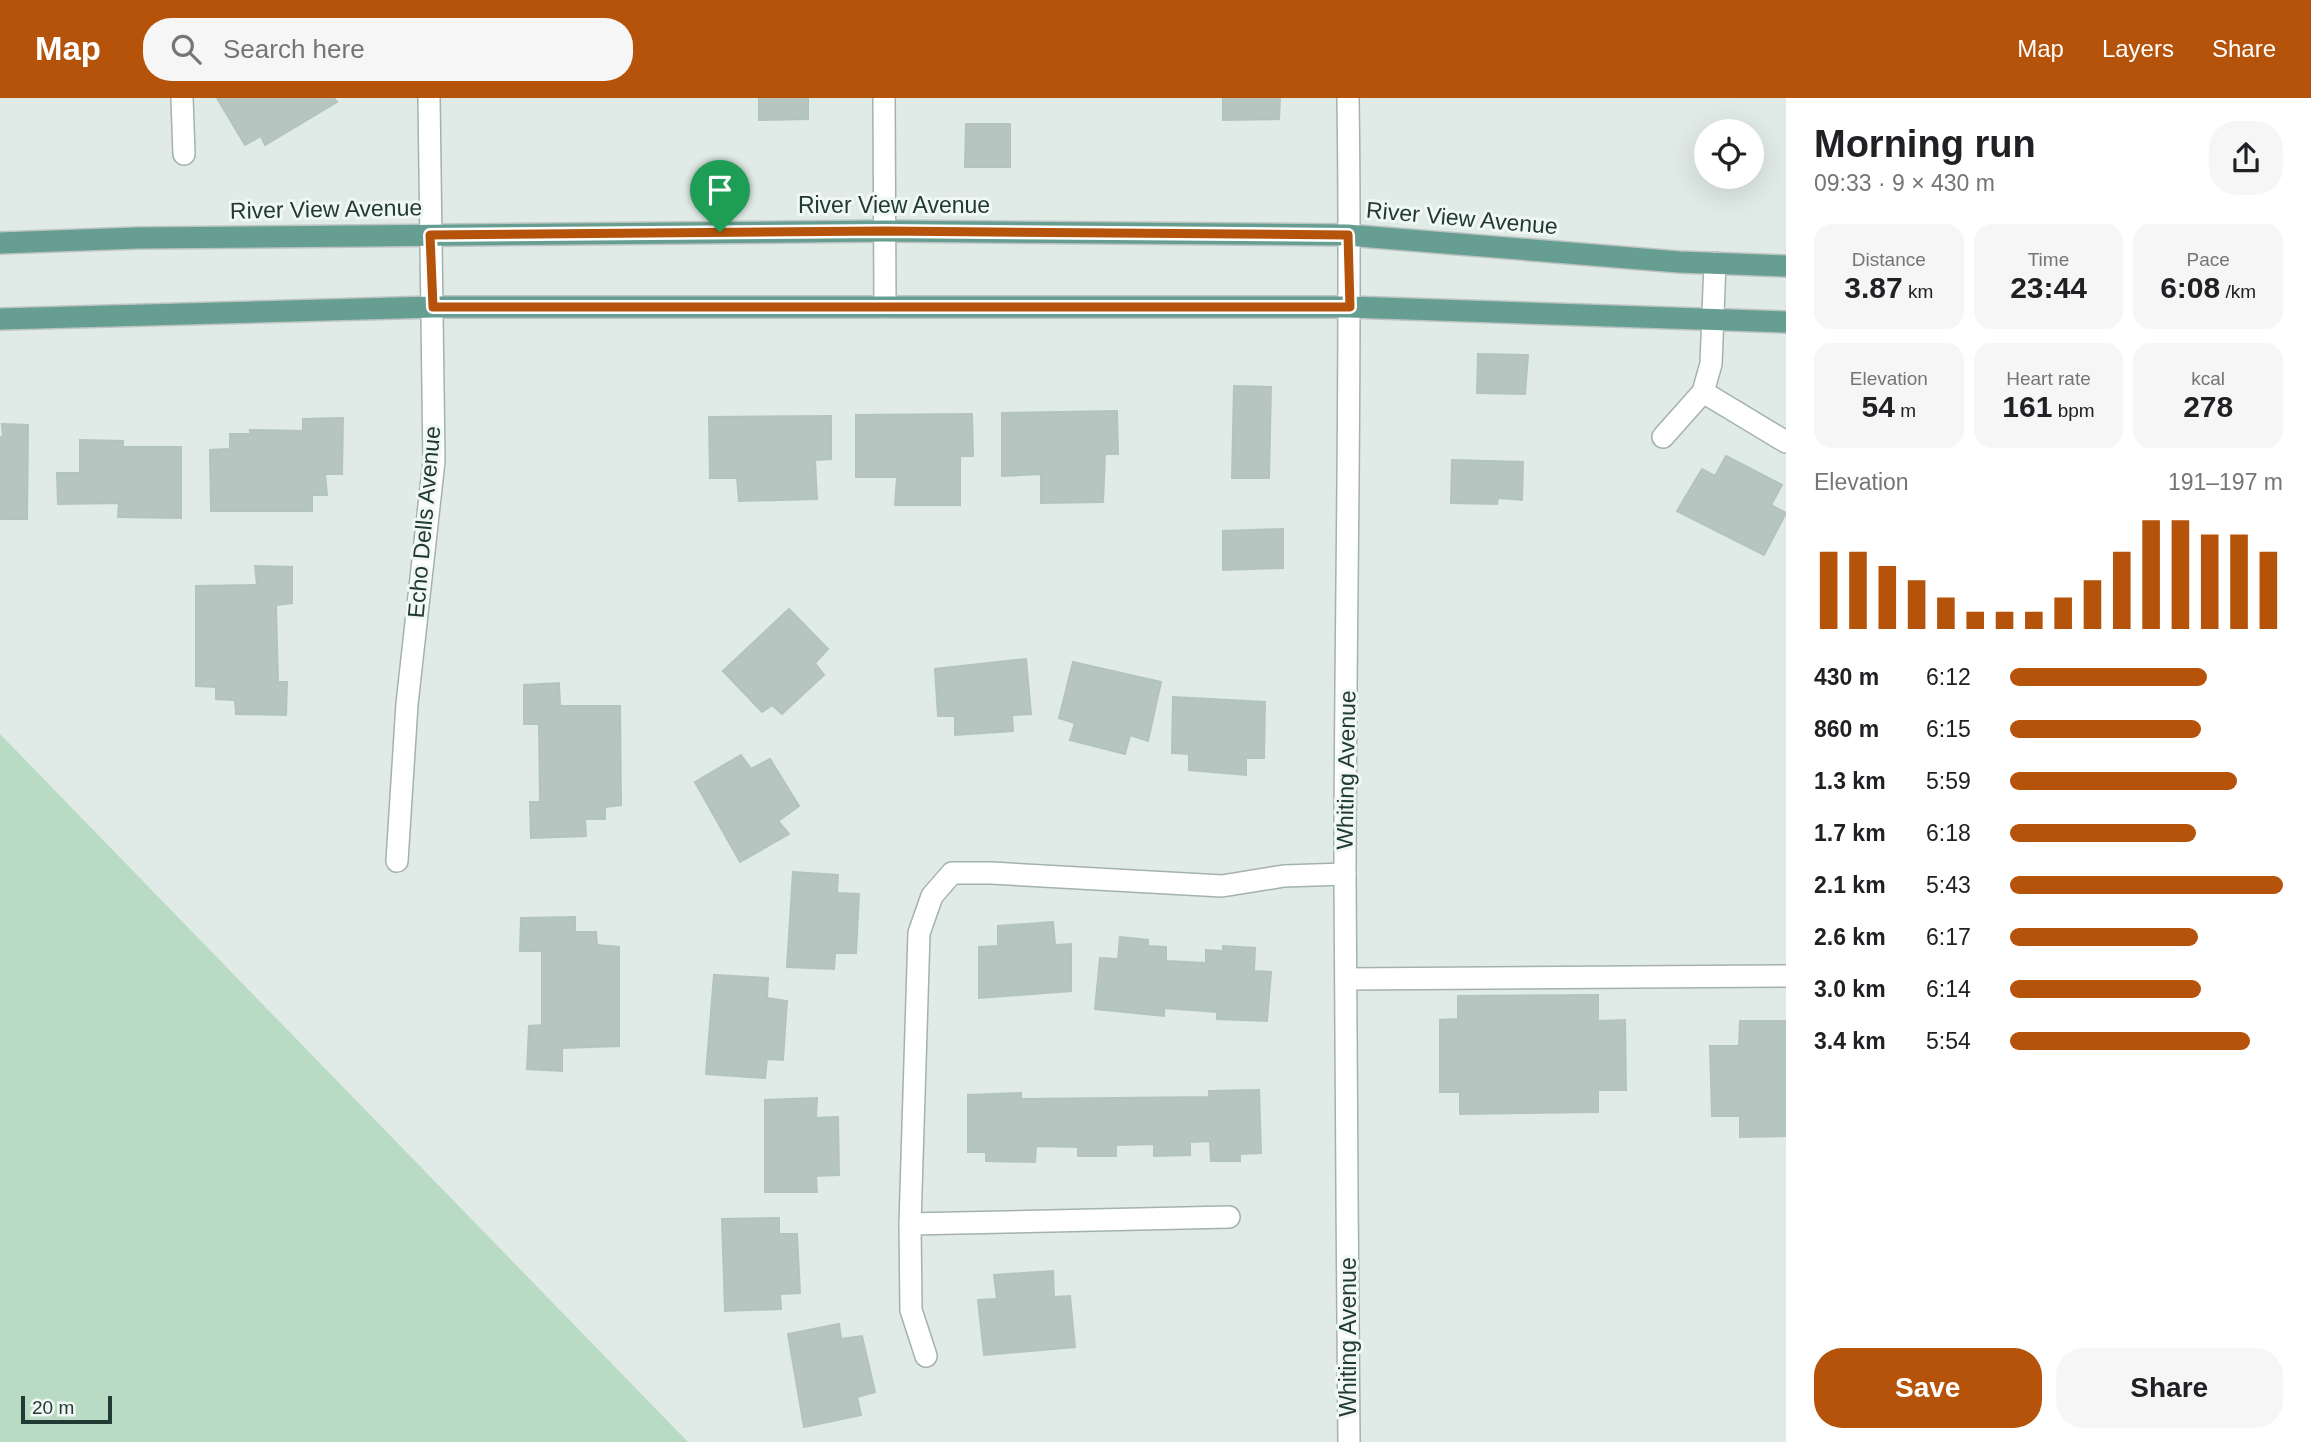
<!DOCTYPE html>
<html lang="en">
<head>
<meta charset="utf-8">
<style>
  :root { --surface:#fff; --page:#f6f6f6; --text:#202124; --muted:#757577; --accent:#b45309 }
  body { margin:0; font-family:Arial,sans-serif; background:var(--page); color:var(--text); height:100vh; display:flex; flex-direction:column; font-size:26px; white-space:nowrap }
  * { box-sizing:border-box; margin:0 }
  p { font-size:23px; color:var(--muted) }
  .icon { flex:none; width:38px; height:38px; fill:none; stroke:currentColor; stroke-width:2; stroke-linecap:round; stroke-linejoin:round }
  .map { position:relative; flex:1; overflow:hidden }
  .drawer { display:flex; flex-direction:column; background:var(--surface); width:525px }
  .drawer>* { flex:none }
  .fabs { position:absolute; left:1694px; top:21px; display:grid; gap:14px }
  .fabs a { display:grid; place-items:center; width:70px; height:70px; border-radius:50%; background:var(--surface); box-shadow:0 7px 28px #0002; font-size:35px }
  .scale { position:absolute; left:21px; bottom:18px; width:91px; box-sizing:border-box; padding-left:7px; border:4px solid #213a34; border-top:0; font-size:19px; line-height:24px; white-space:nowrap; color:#213a34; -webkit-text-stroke:5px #f0f7f4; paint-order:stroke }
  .pin { position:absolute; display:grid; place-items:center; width:60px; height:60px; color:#fff; margin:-72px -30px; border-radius:50% 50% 50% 0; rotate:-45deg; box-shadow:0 0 7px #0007 }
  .pin .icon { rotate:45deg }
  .round { display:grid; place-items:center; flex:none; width:74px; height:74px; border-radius:28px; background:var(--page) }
  .summary { display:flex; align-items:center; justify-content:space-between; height:119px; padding:0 28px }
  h1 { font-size:38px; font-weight:700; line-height:52px }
  .stats { display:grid; grid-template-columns:repeat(3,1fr); gap:10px; height:119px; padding:7px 28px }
  .stats div { display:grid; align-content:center; border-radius:18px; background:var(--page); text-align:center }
  .stats b { font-size:30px; font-weight:700 }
  .stats small { font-size:19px; font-weight:400 }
  .stats p { font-size:19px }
  .chart { height:196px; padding:14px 28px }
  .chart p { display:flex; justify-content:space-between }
  .chart svg { width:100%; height:126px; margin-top:7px; stroke:var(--accent); stroke-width:6 }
  .action { display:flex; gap:14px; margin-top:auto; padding:14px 28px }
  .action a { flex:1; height:80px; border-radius:28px; background:var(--accent); color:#fff; font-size:28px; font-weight:700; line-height:80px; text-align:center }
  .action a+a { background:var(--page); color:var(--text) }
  ul { padding:0 28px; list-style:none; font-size:23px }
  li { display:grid; grid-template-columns:112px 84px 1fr; align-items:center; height:52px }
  li i { height:18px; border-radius:9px; background:var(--accent) }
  header { display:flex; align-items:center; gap:42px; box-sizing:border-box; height:98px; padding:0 35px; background:var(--accent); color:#fff }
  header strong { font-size:33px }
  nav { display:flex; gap:38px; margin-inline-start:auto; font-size:24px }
  .search { width:490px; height:63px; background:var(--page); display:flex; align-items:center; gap:18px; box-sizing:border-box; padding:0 24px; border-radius:28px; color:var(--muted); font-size:26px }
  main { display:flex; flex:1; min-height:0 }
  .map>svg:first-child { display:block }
</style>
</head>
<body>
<header>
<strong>Map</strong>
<div class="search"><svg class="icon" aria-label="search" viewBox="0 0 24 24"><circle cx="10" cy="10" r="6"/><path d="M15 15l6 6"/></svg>Search here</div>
<nav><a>Map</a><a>Layers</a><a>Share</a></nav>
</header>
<main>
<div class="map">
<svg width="1786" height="1344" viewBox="0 0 1786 1344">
  <rect width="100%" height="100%" fill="#e0eae6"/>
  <path fill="#b9dbc4" d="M0 636 688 1344H0Z"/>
  <g fill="#b6c5bf" stroke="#b3c4bd" stroke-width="2">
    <path d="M217 0H334L337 4 265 47 261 38 245 47Z"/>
    <path d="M759 0H808V21L759 22Z"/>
    <path d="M1223 0H1280L1279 21 1223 22Z"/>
    <path d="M966 26H1010V69H965Z"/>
    <path d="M1478 256 1528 257 1525 296 1477 295Z"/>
    <path d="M1234 288 1271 289 1269 380H1232Z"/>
    <path d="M1117 313 1118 356H1105L1103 404 1041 405V376L1002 378V315Z"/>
    <path d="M972 316 973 358H960V407H895L897 379H856V317Z"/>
    <path d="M831 318V361L815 362 817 401 739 403 737 380H710L709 319Z"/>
    <path d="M343 320 342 376H325L327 397H312V413H211L210 352 230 351V336H250V332L303 333V321Z"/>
    <path d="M2 326 28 327 27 421H0V339H3Z"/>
    <path d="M80 342 123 343V349H181V420L118 419 119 405 58 406 57 375H80Z"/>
    <path d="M1726 358 1782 387 1771 407 1786 415 1764 457 1677 413 1702 371 1715 378Z"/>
    <path d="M1452 362 1523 364 1522 402 1498 400 1497 406 1451 405Z"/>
    <path d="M1283 431V470L1223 472V433Z"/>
    <path d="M255 468 292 469V505L276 507 278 584H287L286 617 236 616 235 602 216 601V589L196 588V488L257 487Z"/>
    <path d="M789 511 828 551 815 565 824 577 782 616 772 607 762 614 723 573Z"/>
    <path d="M1026 561 1031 616 1012 617 1013 633 955 637V618H938L935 571Z"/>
    <path d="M1073 564 1161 584 1148 643 1130 637 1125 656 1070 642 1075 625 1059 620Z"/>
    <path d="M559 585 560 608H620L621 707 605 709V721H585L586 738 531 740 530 704H540L539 626H524V587Z"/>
    <path d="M1173 599 1265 604 1264 660H1246V677L1189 672V656L1172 655Z"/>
    <path d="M741 657 751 671 770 661 799 708 778 723 789 736 740 764 695 684Z"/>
    <path d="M793 774 838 777 837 795 859 796 856 855H835L834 871 787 869Z"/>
    <path d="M575 819V834H596L597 847 619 849V948L562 950V973L527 971 529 928 542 927V853H520L521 820Z"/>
    <path d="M1053 824 1055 847 1071 846V893L979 900V849L998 848V828Z"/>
    <path d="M1120 839 1148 842V848L1166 849V863L1206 865V852L1223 853V848L1255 850 1254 873 1271 874 1267 923 1217 921V914L1164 910V918L1095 911 1100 860 1118 861Z"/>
    <path d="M714 877 768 880 767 900 787 903 783 962 767 961 765 980 706 976Z"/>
    <path d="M1598 897V923L1625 922 1626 992H1598V1014L1460 1016V994H1440V922L1458 921V898Z"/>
    <path d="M1740 923H1786V1038L1740 1039V1018H1712L1710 948H1739Z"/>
    <path d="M1259 992 1261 1055 1240 1056V1063H1211L1210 1043 1190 1044V1057L1154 1058V1046L1116 1047V1058H1078V1049L1036 1048 1035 1064 986 1063V1054H968V997L1021 995V1001L1209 999V993Z"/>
    <path d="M817 1000 816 1020 838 1019 839 1077 816 1078 817 1094H765V1002Z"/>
    <path d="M779 1120V1136H797L800 1195 780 1196 781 1211 725 1213 722 1121Z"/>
    <path d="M1053 1173 1054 1199 1070 1198 1075 1249 984 1257 978 1202 997 1201 994 1177Z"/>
    <path d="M839 1226 841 1241 862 1238 875 1294 857 1299 861 1317 804 1329 788 1236Z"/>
  </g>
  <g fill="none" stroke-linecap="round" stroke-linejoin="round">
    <g stroke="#a3b2ad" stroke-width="24">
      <g id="minor">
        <path d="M182 0 184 56"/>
        <path d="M884 0 885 209"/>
        <path d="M1348 0C1352 259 1345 518 1345 777 1345 966 1348 1155 1349 1344"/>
        <path d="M1703 294 1786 344"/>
        <path d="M1663 339 1703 294 1711 266 1715 165"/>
        <path d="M397 763 407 606 434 363 429 0"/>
        <path d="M1346 881 1786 878"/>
        <path d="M910 1126 1229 1119"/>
        <path d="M926 1258 911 1212 910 1126 919 835 932 798 952 775H991L1222 788 1284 778 1345 776"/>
      </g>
    </g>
    <g stroke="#bcc4c2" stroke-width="24">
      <g id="major">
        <path d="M0 145 137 140 885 133 1347 137 1679 164 1786 168"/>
        <path d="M0 221 433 209H1350L1786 224"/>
      </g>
    </g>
    <use href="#minor" stroke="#fff" stroke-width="21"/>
    <use href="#major" stroke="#669e92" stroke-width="21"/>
  </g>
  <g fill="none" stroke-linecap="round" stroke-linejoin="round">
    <g stroke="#fff" stroke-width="14">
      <path id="route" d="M885 133 1348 137 1350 209H433L430 137Z"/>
    </g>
    <use href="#route" stroke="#b45309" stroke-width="9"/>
  </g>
  <g text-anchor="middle" stroke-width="6" stroke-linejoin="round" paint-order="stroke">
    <g font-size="23" fill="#213a34" stroke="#f0f7f4">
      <text x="894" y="115">River View Avenue</text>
      <text transform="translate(326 111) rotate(-1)" y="8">River View Avenue</text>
      <text transform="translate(1462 120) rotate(5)" y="8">River View Avenue</text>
      <text transform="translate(424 424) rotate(-85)" y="8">Echo Dells Avenue</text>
      <text transform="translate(1346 672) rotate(-89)" y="8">Whiting Avenue</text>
      <text transform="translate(1348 1239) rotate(-90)" y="8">Whiting Avenue</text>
    </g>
  </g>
</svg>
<div class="fabs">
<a><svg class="icon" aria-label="locate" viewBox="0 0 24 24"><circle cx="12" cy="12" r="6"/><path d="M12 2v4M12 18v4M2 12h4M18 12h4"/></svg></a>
</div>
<div class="scale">20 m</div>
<div class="pin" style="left:720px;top:134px;background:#1e9e55"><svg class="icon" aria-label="arrive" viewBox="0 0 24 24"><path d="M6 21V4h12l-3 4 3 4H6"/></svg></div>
</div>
<section class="drawer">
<div class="summary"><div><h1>Morning run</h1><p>09:33 · 9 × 430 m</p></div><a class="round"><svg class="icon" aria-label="share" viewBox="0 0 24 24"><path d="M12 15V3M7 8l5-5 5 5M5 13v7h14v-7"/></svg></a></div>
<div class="stats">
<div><p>Distance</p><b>3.87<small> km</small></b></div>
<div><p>Time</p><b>23:44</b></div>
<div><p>Pace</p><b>6:08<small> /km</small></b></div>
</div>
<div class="stats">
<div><p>Elevation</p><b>54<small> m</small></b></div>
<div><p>Heart rate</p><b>161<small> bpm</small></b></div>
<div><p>kcal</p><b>278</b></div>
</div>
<div class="chart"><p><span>Elevation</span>191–197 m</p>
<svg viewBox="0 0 160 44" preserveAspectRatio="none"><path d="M5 44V17M15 44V17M25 44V22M35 44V27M45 44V33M55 44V38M65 44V38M75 44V38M85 44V33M95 44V27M105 44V17M115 44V6M125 44V6M135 44V11M145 44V11M155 44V17"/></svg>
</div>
<ul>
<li><b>430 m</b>6:12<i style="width:72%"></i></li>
<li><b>860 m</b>6:15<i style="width:70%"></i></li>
<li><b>1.3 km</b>5:59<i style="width:83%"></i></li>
<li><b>1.7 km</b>6:18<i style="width:68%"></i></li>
<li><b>2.1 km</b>5:43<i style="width:100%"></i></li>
<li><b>2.6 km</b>6:17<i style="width:69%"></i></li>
<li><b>3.0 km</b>6:14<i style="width:70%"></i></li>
<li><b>3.4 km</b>5:54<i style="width:88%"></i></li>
</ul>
<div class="action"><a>Save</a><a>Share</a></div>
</section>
</main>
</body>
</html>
